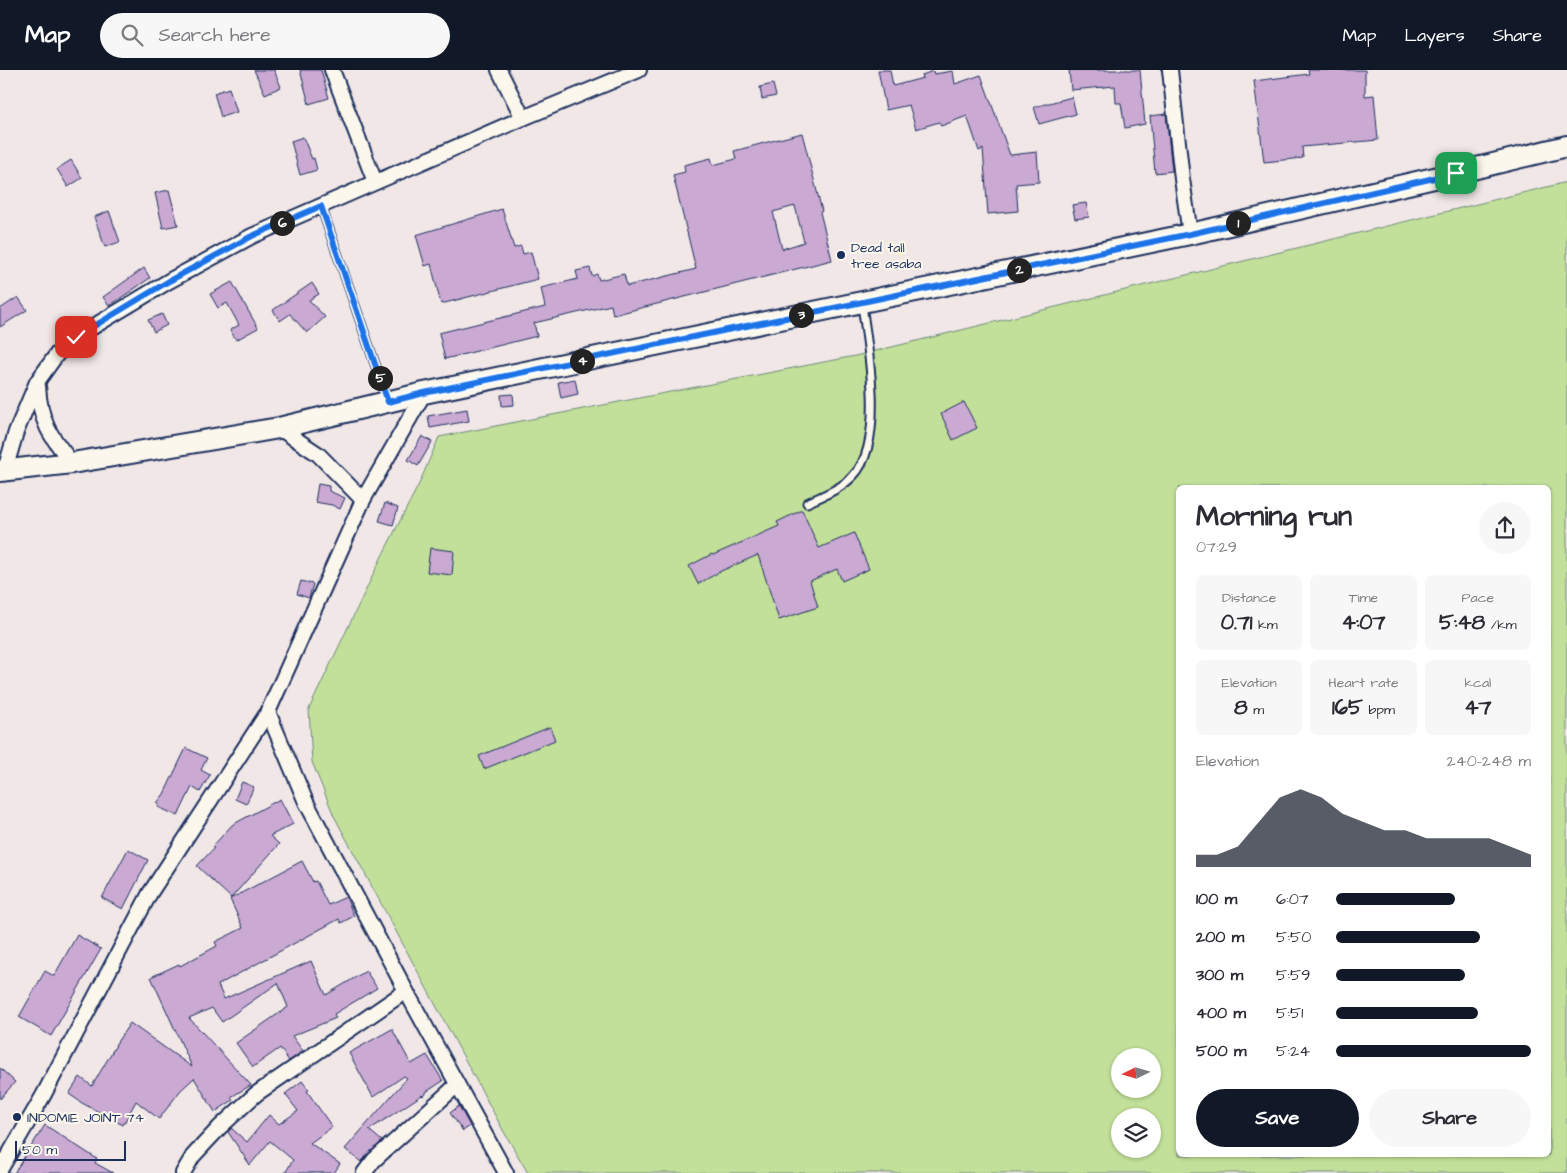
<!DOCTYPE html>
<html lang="en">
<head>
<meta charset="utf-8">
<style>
  :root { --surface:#fff; --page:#f7f7f7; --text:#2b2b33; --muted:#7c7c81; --accent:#111827 }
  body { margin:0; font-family:"Architects Daughter",sans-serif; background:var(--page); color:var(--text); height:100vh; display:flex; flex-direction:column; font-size:19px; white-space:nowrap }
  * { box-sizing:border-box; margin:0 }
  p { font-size:16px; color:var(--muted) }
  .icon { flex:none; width:28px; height:28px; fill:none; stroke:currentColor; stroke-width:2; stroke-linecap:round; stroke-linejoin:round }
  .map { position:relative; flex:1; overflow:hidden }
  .side { position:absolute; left:1176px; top:415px; width:375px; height:672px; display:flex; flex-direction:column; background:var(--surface); border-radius:8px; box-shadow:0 1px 4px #0004 }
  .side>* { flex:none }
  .needle { width:32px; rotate:265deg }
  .controls { position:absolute; left:1111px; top:978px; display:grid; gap:10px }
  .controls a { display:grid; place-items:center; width:50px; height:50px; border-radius:50%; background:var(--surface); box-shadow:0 1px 4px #0004; font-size:25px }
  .scale { position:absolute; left:15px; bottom:12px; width:111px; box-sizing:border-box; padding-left:5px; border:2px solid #1b2f5e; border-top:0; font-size:14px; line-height:18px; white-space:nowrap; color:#1b2f5e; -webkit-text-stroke:4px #fbf7ec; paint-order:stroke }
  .pin { position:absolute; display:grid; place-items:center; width:42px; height:42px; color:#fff; margin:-21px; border-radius:10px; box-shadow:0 2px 8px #0006 }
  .km { position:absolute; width:25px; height:25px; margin:-12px; border-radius:50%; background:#222; color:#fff; font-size:14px; line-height:25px; text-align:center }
  .round { display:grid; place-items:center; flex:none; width:52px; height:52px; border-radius:26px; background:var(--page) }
  .overview { display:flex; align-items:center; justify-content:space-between; height:85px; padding:0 20px }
  h1 { font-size:28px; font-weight:800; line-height:38px }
  .stats { display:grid; grid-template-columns:repeat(3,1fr); gap:8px; height:85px; padding:5px 20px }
  .stats div { display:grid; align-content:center; border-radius:8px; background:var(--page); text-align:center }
  .stats b { font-size:21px; font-weight:800 }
  .stats small { font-size:14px; font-weight:400 }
  .stats p { font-size:14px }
  .chart { height:140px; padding:10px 20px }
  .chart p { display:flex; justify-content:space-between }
  .chart svg { width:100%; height:90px; margin-top:5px; fill:var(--accent); opacity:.7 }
  .primary-button { display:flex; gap:10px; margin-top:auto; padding:10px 20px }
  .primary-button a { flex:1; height:58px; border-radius:30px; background:var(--accent); color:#fff; font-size:20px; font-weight:800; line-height:58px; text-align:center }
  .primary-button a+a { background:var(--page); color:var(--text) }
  ul { padding:0 20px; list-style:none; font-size:16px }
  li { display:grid; grid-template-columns:80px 60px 1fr; align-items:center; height:38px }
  li i { height:12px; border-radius:6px; background:var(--accent) }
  header { display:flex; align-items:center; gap:30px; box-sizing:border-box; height:70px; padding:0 25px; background:var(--accent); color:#fff }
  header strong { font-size:24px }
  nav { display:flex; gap:28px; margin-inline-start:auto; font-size:18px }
  .search { width:350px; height:45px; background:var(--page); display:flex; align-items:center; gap:12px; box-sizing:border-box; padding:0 18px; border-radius:28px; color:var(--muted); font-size:19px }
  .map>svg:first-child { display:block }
</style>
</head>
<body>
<header>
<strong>Map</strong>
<div class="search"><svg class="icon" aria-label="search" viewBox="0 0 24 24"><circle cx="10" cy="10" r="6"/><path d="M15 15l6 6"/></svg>Search here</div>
<nav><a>Map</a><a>Layers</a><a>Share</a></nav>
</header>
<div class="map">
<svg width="1567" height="1103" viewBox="0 0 1567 1103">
  <rect width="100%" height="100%" fill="#f1e7e7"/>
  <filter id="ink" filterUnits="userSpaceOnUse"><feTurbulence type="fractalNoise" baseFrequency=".02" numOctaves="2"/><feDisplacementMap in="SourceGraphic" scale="10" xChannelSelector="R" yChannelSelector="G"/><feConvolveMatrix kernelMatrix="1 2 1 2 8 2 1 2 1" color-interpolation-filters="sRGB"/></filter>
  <g filter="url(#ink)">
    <path fill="#c2e099" stroke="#6e887c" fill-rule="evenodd" d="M1567 112V1103H528L504 1062 334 746 312 692 309 639 382 486 419 414 439 367 855 286ZM1179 418H1549V1085H1179ZM1120 986H1152V1019H1120ZM1120 1046H1152V1079H1120Z"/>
    <g fill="#caa9d3" stroke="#1b2f5e" fill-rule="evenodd">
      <path d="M254 0H274L281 17 265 24Z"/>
      <path d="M300 0H321L329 28 309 34Z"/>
      <path d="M878 0H890L893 16 923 8 922 5 933 1 934 4 953 1 955 14 981 5 1010 85 1037 82 1039 112 1016 114 1018 141 988 144 983 79 979 81 967 46 941 56 939 52 916 59 909 35 886 40Z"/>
      <path d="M1069 0H1140L1145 54 1125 58 1121 33H1116L1115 16 1071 20Z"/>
      <path d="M1308 0H1365V26L1374 25 1378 70 1302 77 1303 88 1264 92 1254 11 1309 4Z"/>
      <path d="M773 14 776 26 762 29 760 17Z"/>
      <path d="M229 18 237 42 221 47 214 23Z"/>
      <path d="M1072 27 1076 44 1039 54 1034 37Z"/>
      <path d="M1166 44 1172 101 1155 103 1150 46Z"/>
      <path d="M802 63 822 141 820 142 832 190 613 245 611 235 534 253 537 266 445 289 439 263 545 237 541 218 578 209 576 201 590 198 592 206 597 204 599 210 624 204 627 216 696 199 673 105 685 102 684 95 711 88 713 95 736 89 734 81ZM795 136 804 172 782 179 773 142Z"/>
      <path d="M303 67 312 89 314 88 317 100 300 105 291 71Z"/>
      <path d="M71 90 82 108 68 117 57 99Z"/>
      <path d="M169 120 178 155 163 158 155 123Z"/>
      <path d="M1086 133 1089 147 1075 149 1072 135Z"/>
      <path d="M502 139 514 178 521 176 523 184 531 182 538 209 441 234 431 194 425 196 416 165Z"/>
      <path d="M109 141 120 172 105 177 94 147Z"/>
      <path d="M144 198 150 208 109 236 103 227Z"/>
      <path d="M232 212 258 258 236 270 230 260 239 255 227 233 218 238 210 224Z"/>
      <path d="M312 213 319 224 309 230 325 247 307 263 290 244 280 251 273 240Z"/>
      <path d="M18 227 27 240 0 257V239Z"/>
      <path d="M162 244 167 255 154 262 148 250Z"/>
      <path d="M575 309 578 324 561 328 558 312Z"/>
      <path d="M513 324 514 335 502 336 501 325Z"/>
      <path d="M964 332 977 358 953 370 941 344Z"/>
      <path d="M467 339 469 351 430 358 428 346Z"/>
      <path d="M422 366 432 372 418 396 408 390Z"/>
      <path d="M318 414 329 416V421L345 428 340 439 332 435 315 432Z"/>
      <path d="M385 433 398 438 393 455 379 451Z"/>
      <path d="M802 440 819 478 854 463 869 499 842 511 837 499 810 511 818 537 779 550 758 485 721 501 698 514 689 496 712 484 713 485 779 456 777 452Z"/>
      <path d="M430 478 454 481 452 505 427 502Z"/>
      <path d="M301 511 313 514 309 528 297 524Z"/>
      <path d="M550 657 555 670 484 699 479 686Z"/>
      <path d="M186 678 207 688 201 700 210 705 200 722 192 717 178 746 158 737 159 734 157 733 164 724Z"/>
      <path d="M242 712 254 717 246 734 235 729Z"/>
      <path d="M280 729 293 754 270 766 279 774 231 828 197 796 214 778 212 777 232 755Z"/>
      <path d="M128 779 148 790 123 839 102 828Z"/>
      <path d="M302 791 313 812 316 811 328 835 346 827 354 846 341 853 339 849 218 915 224 929 311 891 326 925 366 901 377 918 334 944 336 948 292 966 303 981 289 991 280 978 253 997 236 973 288 937 278 913 222 952 212 938 189 948 251 1015 231 1027 233 1030 215 1042 194 1008 180 1021 159 1049 136 1031 123 1055 82 1033 69 1024 80 1007 92 1016 116 975H115L130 953 192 997 151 907 179 894 180 896 217 876 215 872 243 858 230 829Z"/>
      <path d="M77 865 101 879 51 966 19 947 45 901 54 906Z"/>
      <path d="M392 959 411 994 427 985 443 1011 426 1022V1024L423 1026 422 1025 369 1060 382 1071 361 1092 345 1079 407 1008 404 1006 373 1027 349 983Z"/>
      <path d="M0 998 15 1012 0 1029Z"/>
      <path d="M302 1011 309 1020 307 1021 332 1057 310 1073 340 1094 334 1103H285L293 1090 270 1071 250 1095 228 1062 231 1058 247 1072 269 1045 279 1054 298 1041 285 1024Z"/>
      <path d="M459 1036 470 1056 463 1061 450 1043Z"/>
      <path d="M45 1055 97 1089 95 1093 113 1103H14Z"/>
    </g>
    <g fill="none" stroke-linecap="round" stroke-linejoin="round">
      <g stroke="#1b2f5e" stroke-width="11">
        <g id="lane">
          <path d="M321 136 387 329"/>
          <path d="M807 433C822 426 841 419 853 406 886 373 868 278 862 235"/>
        </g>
      </g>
      <g stroke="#1b2f5e" stroke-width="18">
        <g id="street">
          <path d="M332 0 375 112"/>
          <path d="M499 0 523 48"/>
          <path d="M1170 0 1182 109 1190 164"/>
          <path d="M38 316C40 352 50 366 72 393"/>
          <path d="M279 358 318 384 363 430"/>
          <path d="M5 400 16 362 37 312 57 284 76 267 169 211 252 166 523 48 639 0"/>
          <path d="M268 642 306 732 406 921 506 1103"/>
          <path d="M0 1100 43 1026 150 823 268 642 363 430 424 323"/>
          <path d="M183 1103 193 1086 220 1057 256 1024 406 921"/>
          <path d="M364 1103 374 1090 457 1015"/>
        </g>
      </g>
      <g stroke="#1b2f5e" stroke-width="24">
        <path id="secondary" d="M0 401 72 393 279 358 424 323 1190 164 1456 103 1567 76"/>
      </g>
      <use href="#lane" stroke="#fbf7ec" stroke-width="7"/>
      <use href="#street" stroke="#fbf7ec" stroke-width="14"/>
      <use href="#secondary" stroke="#fbf7ec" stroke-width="20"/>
    </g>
  </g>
  <g fill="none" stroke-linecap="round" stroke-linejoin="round" filter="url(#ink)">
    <g stroke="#fff" stroke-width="10">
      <path id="route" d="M76 267 169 211 252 166 321 136 388 332 424 323 1190 164 1456 103"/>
    </g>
    <use href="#route" stroke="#1a73e8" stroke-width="6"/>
  </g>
  <g fill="#1b2f5e" stroke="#fbf7ec" stroke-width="2">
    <circle cx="841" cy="185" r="5"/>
    <circle cx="17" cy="1047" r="5"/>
  </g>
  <g text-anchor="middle" stroke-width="4" stroke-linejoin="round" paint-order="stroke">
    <g font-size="14" fill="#1b2f5e" stroke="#fbf7ec" text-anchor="start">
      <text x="851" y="182">Dead tall<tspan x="851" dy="16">tree asaba</tspan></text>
      <text x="27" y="1052">INDOMIE JOINT 74</text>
    </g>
  </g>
</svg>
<div class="controls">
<a><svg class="needle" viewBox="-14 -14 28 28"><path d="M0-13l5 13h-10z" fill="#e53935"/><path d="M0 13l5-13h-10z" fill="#7c7c81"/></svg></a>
<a><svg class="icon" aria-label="layers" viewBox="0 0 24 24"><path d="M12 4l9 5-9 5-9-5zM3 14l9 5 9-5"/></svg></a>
</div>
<div class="scale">50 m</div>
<div class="pin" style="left:1456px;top:103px;background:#1e9e55"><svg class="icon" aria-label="arrive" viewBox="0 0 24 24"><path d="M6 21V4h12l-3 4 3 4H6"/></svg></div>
<div class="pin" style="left:76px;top:267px;background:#d93025"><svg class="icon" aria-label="check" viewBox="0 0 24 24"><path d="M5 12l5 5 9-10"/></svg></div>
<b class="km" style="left:1238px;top:153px">1</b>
<b class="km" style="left:1019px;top:200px">2</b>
<b class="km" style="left:801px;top:245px">3</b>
<b class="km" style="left:582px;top:291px">4</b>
<b class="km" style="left:380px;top:308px">5</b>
<b class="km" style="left:282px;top:153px">6</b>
<section class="side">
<div class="overview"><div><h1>Morning run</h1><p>07:29</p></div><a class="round"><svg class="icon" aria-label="share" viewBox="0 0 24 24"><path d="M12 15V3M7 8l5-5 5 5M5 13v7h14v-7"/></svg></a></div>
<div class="stats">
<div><p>Distance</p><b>0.71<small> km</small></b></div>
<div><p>Time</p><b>4:07</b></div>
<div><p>Pace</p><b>5:48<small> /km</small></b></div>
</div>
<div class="stats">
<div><p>Elevation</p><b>8<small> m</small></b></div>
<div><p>Heart rate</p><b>165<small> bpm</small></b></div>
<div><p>kcal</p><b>47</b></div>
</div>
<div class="chart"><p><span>Elevation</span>240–248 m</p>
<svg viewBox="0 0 160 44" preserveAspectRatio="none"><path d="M0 44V38L10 38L20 34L30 22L40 10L50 6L60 10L70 18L80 22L90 26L100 26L110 30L120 30L130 30L140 30L150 34L160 38V44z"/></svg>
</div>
<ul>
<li><b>100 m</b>6:07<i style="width:61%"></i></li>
<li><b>200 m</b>5:50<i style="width:74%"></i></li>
<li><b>300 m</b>5:59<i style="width:66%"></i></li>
<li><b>400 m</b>5:51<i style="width:73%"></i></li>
<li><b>500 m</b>5:24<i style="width:100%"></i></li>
</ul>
<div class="primary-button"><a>Save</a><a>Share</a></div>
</section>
</div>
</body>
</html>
